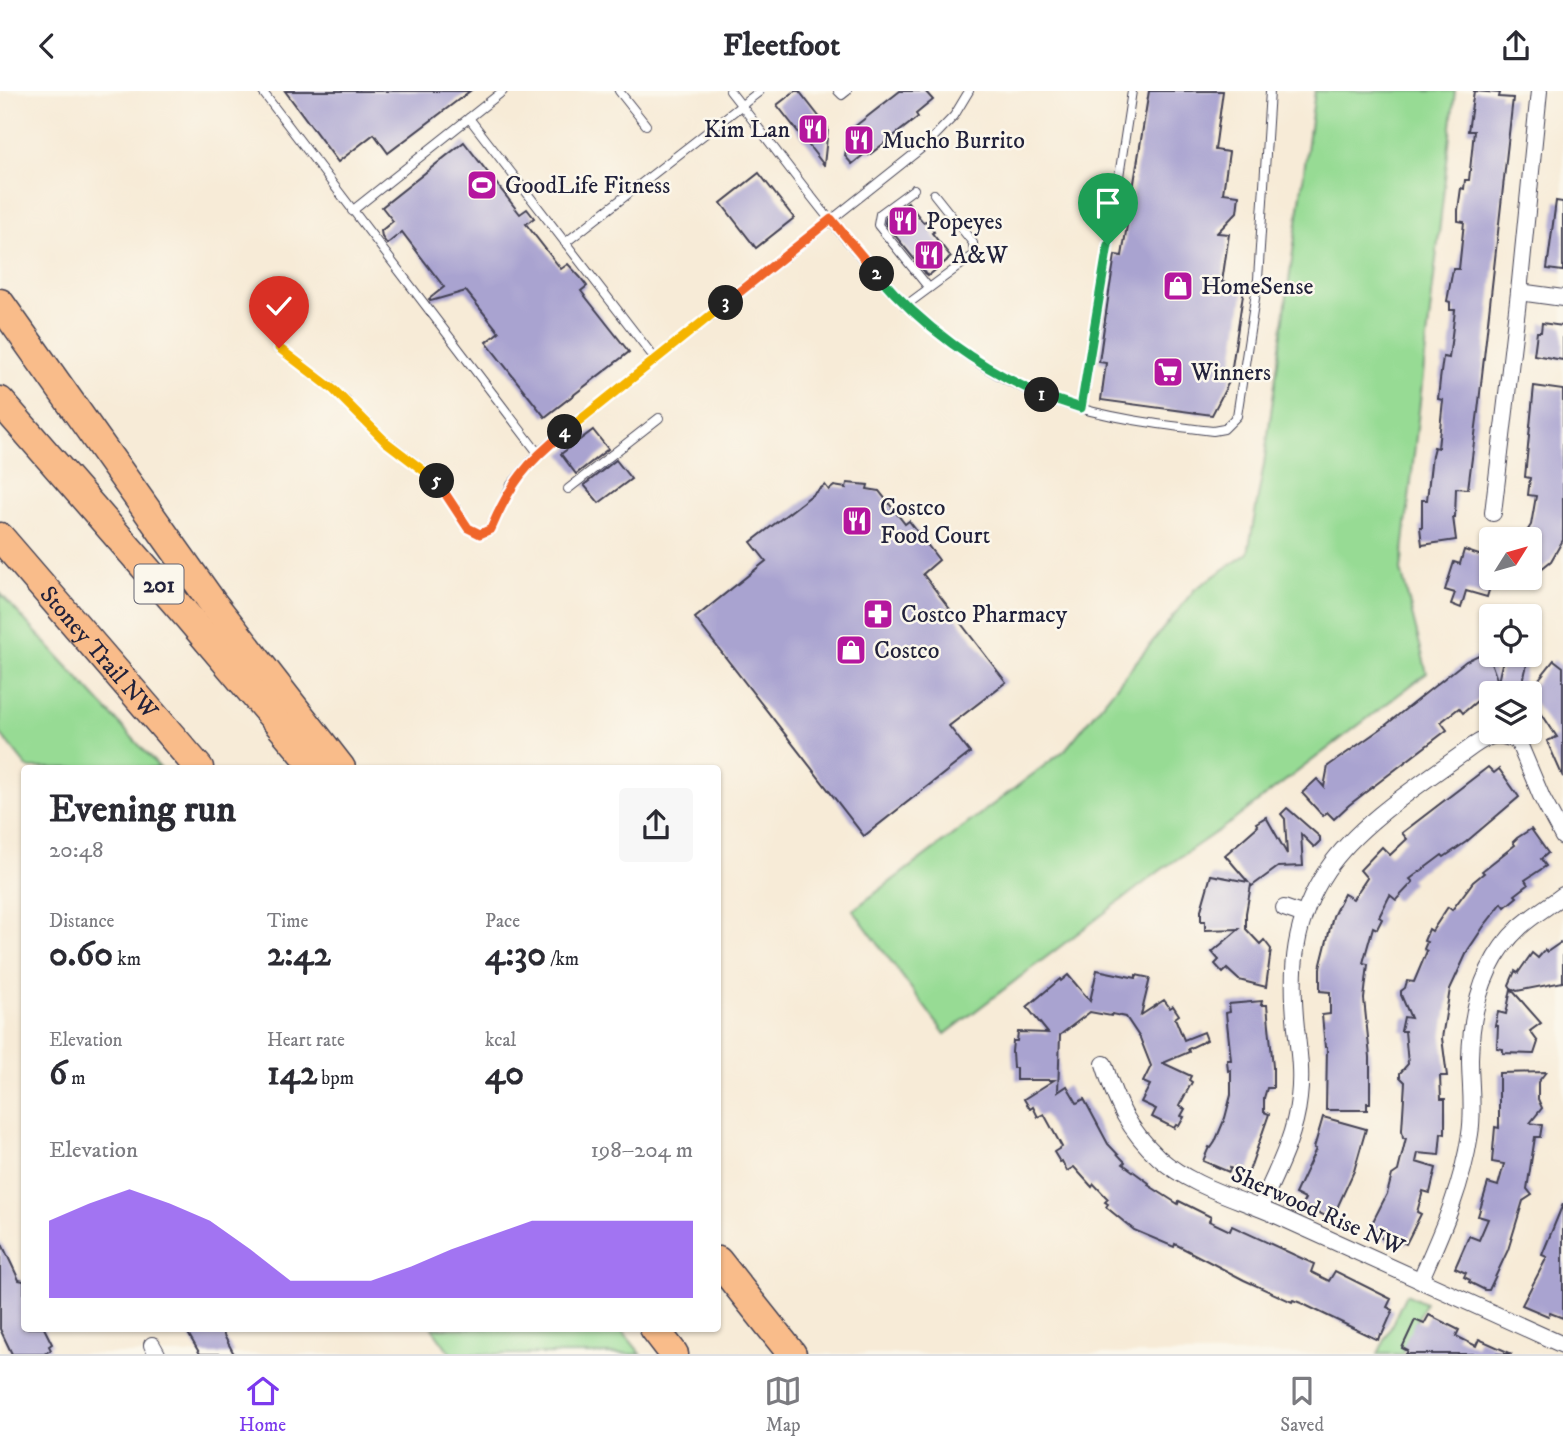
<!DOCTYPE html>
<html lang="en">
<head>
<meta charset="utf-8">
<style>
  :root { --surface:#fff; --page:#f7f7f7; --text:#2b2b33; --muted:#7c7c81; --line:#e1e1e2; --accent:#7c3aed }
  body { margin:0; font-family:"IM FELL DW Pica",serif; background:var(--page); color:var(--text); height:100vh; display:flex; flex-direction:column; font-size:26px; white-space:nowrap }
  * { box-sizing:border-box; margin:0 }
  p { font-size:23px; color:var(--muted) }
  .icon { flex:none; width:38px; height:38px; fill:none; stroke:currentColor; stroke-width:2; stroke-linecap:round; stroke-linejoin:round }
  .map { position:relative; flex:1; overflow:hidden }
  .drawer { position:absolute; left:21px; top:674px; width:700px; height:567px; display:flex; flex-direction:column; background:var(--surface); border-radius:7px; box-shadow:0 2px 5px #0004 }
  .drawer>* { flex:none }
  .needle { width:46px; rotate:53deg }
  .buttons { position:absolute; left:1479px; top:436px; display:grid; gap:14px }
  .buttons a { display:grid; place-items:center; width:63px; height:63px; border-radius:7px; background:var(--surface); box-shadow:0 2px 5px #0004; font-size:35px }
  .pin { position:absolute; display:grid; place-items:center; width:60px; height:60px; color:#fff; margin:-72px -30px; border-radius:50% 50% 50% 0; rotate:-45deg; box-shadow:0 0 7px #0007 }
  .pin .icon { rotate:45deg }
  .km { position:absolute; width:35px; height:35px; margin:-18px; border-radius:50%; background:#222; color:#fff; font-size:19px; line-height:35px; text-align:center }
  .round { display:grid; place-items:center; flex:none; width:74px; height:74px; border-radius:7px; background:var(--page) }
  .headline { display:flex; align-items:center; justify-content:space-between; height:119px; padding:0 28px }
  h1 { font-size:38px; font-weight:700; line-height:52px }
  .metrics { display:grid; grid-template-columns:repeat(3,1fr); gap:10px; height:119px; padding:7px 28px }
  .metrics div { display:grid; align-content:center }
  .metrics b { font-size:35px; font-weight:700 }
  .metrics small { font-size:19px; font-weight:400 }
  .metrics p { font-size:19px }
  .chart { height:196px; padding:14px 28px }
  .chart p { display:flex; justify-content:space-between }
  .chart svg { width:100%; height:126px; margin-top:7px; fill:var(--accent); opacity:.7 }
  header { display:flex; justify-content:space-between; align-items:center; height:91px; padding:0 28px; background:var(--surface); font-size:32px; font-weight:700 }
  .menu { display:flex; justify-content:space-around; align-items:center; height:98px; border-top:2px solid var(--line); background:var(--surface); font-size:19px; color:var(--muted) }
  .menu a { display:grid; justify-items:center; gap:4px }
  .menu .selected { color:var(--accent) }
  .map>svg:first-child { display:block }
</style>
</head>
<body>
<header><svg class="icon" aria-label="back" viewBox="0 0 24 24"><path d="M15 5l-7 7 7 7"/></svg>Fleetfoot<svg class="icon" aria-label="share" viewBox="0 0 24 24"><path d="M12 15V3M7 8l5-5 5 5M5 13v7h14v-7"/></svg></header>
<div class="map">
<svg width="1563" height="1263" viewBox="0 0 1563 1263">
  <rect width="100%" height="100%" fill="#fbf7ec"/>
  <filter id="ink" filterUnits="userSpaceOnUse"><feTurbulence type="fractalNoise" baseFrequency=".0143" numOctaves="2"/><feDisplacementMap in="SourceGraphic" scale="14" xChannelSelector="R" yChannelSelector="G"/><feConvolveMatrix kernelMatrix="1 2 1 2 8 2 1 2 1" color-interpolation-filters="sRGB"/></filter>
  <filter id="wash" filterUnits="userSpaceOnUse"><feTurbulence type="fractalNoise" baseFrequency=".00686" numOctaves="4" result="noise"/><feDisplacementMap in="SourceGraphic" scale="28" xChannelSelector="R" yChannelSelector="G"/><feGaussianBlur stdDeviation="1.57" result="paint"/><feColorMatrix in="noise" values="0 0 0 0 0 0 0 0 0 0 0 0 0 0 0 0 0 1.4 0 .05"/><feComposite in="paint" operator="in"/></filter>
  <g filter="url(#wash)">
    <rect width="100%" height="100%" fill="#f7ebd7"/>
    <g fill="#97db94" stroke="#5c7e68" stroke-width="2">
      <path d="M1315 0H1455L1401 479 1427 582 1234 729 1161 779 945 943 853 819 1065 659 1195 498 1248 462 1264 373Z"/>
      <path d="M0 502 160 677H28L0 642Z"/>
      <path d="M1406 1203 1425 1212 1402 1263H1378Z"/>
      <path d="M432 1237H620L641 1263H451Z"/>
    </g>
    <g id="blocks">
      <g fill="#a9a3d0">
        <path d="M285 0H470L388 62 374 43 338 71Z"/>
        <path d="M795 0H799L828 37 824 74 777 14Z"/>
        <path d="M900 0H925L933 9 916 23 918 26 869 64 867 61 852 73 845 65 849 40Z"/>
        <path d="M1149 0H1223L1215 59 1229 61 1223 102 1239 104 1237 121 1217 142 1229 143 1222 191 1244 197 1230 289 1212 324 1101 309 1106 272 1099 271 1109 201 1115 164 1122 165Z"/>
        <path d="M1474 0 1500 2 1499 6 1513 7 1478 320 1468 398 1456 397 1455 426H1453L1456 449 1422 454 1420 436H1422V409H1427L1432 364 1434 356 1438 357 1443 309 1438 308 1440 289 1443 266 1449 267 1452 244 1455 219H1450V211L1447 210 1453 178H1459L1464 131 1458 130V119L1461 97 1464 98 1465 89H1469L1474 40H1468Z"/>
        <path d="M464 51 520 123 527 118 534 127 526 133 561 178 568 173 580 186 587 195 581 200 629 261 545 326 486 251 499 241 466 200 431 210 429 208 444 196 402 141 387 153 382 146 381 140 393 130 382 116Z"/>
        <path d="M759 82 794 127 756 157 721 112Z"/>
        <path d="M1556 110 1563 111V180L1547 178Z"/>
        <path d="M908 111 923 131 926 130 934 141 932 142 951 166 928 185 885 132 886 127Z"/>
        <path d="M1542 232 1563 235V269L1534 264 1537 241H1541Z"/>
        <path d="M1534 295 1563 299V449L1551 470 1530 487V448H1522L1531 434 1536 405 1528 404 1530 387 1525 386Z"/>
        <path d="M593 339 608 358 576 383 561 363Z"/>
        <path d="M616 369 631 388 599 412 584 394Z"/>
        <path d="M847 392 868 394 867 398 879 400 905 433 909 430 939 469 923 483 1006 591 949 635 970 662 864 745 695 527 766 470 751 451 825 394 829 399 834 395 846 397Z"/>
        <path d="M1464 459 1491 468V486H1493L1487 506 1466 500 1461 517 1451 513 1455 502 1445 499 1454 471 1460 473Z"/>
        <path d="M1487 560 1498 591 1504 564H1529L1521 600 1506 596 1484 604 1463 622 1459 617 1441 631 1447 639 1349 714 1334 728 1327 721 1323 725 1302 702 1317 688 1324 696 1328 675 1382 637 1466 570Z"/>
        <path d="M1554 569 1563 576V686L1547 650 1557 646 1528 602Z"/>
        <path d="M1488 676 1494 682 1499 678 1519 706 1466 751 1444 766 1442 764 1410 788 1413 791 1396 809 1390 804 1379 826 1382 828 1377 838 1373 836 1363 872 1368 873 1364 908 1370 966V1012H1367V1019H1326L1327 956H1325L1322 924 1330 923V901L1320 900V877L1333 825 1344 803 1353 808 1367 787 1360 779 1382 756 1390 764 1407 748 1402 742Z"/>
        <path d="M1287 717 1320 746V750L1314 756 1301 743 1303 775 1278 776 1252 795 1251 794 1246 822V838L1260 853 1264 849 1271 858 1266 896 1239 889 1227 878 1223 882 1215 873 1219 869 1212 861 1239 838 1205 839V830H1201V819L1211 784 1248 791 1225 764 1258 735 1256 732 1266 726 1287 763 1285 728 1281 723Z"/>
        <path d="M1531 738 1548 762 1541 768 1546 775 1525 789 1528 794 1515 804 1517 806 1505 816 1502 812 1484 835 1468 859 1450 898 1442 947 1447 985H1440L1441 1008H1445V1043L1441 1042 1439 1064 1418 1062 1416 1071 1436 1077 1433 1089 1430 1102 1423 1100 1417 1121 1421 1123 1406 1153 1398 1149 1396 1154 1368 1140 1387 1103 1392 1084 1398 1080 1406 1047H1403L1402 1039 1405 991 1400 986V982L1408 973 1405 940H1401L1404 926 1411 927 1401 904V900L1405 897 1407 890 1414 891 1427 860 1424 858 1427 851 1424 850 1429 838 1432 840 1448 816 1452 819 1473 791 1484 782 1482 780 1515 754 1513 751 1517 747Z"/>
        <path d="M1563 850V891L1517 900 1511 897 1509 894 1515 880 1518 882 1532 862 1538 867 1545 859 1547 861Z"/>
        <path d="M1097 879 1136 887V884L1150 887 1141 924 1164 909 1170 917 1173 915 1179 924 1175 927 1184 949 1204 941 1207 949 1188 958 1189 961 1163 972 1191 985 1189 989 1192 991 1179 1015 1185 1018 1181 1025 1184 1026 1179 1035 1176 1034 1174 1037 1152 1026 1156 1018 1141 1011 1150 994 1143 991 1151 975 1140 947 1126 926 1112 923 1111 925 1090 921 1060 944 1058 1001 1067 995 1077 1012 1084 1008 1108 1053 1125 1071 1123 1073 1149 1092 1148 1094 1178 1113 1179 1110 1211 1126 1209 1130 1230 1140 1232 1135 1314 1173 1311 1181 1329 1190 1335 1180 1391 1208 1387 1216 1393 1219 1382 1244 1380 1243 1378 1249 1301 1212 1293 1209 1292 1211 1244 1189 1175 1153 1174 1156 1134 1139 1106 1116 1108 1113 1105 1111 1108 1108 1094 1093 1092 1096 1074 1076 1067 1080 1062 1070 1060 1071 1054 1061 1062 1056 1044 1023 1038 1026 1033 1016 1030 1018 1024 1008 1054 989H1016V977H1013L1012 961 1013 950H1017L1018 941 1048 942 1027 916 1060 888 1061 890 1068 884 1090 910Z"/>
        <path d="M1511 898 1541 932 1530 940 1538 951 1534 963 1503 962V958L1497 957 1498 935H1495L1498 921 1506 923Z"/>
        <path d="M1262 910 1261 914H1267L1273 976V997H1267L1264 1007V1021L1269 1023 1248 1083 1235 1076 1234 1079 1230 1077 1229 1081 1203 1070 1209 1056 1211 1057 1215 1051 1225 1027 1231 1004V979L1228 980 1227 969H1231L1226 922 1230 921 1229 913Z"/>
        <path d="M1546 981 1538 991V1008L1542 1017 1530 1032 1542 1034 1540 1046H1535L1527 1098 1532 1104 1523 1110 1508 1159 1489 1199H1485L1469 1191 1470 1189 1464 1186 1466 1182 1455 1177 1469 1145 1479 1149 1488 1128 1478 1125 1488 1092 1498 1095 1504 1073 1492 1071 1495 1036 1499 1037V982Z"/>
        <path d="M1323 1026 1366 1038 1354 1080 1332 1128 1302 1114 1305 1108 1295 1103 1316 1058 1314 1057Z"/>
        <path d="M1563 1113V1227L1550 1222 1548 1225 1522 1214 1547 1166 1542 1164Z"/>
        <path d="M0 1149 19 1189 24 1190V1237H44L52 1253 49 1255 51 1259 44 1263H12L0 1238Z"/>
        <path d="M1429 1224 1459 1239 1456 1245 1476 1255 1479 1248 1512 1263H1406L1408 1260 1402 1257 1415 1229 1424 1233Z"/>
        <path d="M185 1237H220L234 1263H200Z"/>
      </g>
    </g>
  </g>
  <g filter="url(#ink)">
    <use href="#blocks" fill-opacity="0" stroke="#424052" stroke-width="2"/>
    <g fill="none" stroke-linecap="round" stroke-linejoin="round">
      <g stroke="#424052" stroke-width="10">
        <g id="service">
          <path d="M262 0 538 362"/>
          <path d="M619 0 646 34"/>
          <path d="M730 0C818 111 915 264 1056 310 1106 327 1161 334 1213 340L1224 338 1237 325 1258 188 1270 0"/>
          <path d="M838 0 842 4 847 0"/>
          <path d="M469 27 656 269"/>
          <path d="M914 98 880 123 878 134 929 197"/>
          <path d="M352 120 503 0"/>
          <path d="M565 152 760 0"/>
          <path d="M905 215 974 164 973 152 934 103"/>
          <path d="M279 257 334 298 386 350 431 384 444 399 468 437 480 443 491 438 511 394 538 362 928 52 954 25 969 0"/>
          <path d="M1081 317 1097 230 1132 0"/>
          <path d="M568 398 659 327"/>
        </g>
      </g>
      <g stroke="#424052" stroke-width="18">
        <g id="minor">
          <path d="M1539 0 1519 201 1563 207"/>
          <path d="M1493 422 1519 201"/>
          <path d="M1284 817 1304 824"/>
          <path d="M1104 973C1116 1012 1128 1038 1159 1067 1192 1096 1238 1107 1278 1125 1373 1168 1468 1211 1563 1254"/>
          <path d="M1260 1117C1276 1081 1295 1046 1299 1007 1302 983 1299 961 1296 937 1290 878 1293 830 1327 779 1359 731 1427 689 1473 655 1491 643 1498 641 1518 650L1542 707 1563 746"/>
          <path d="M1420 1190C1442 1140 1462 1097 1470 1043 1474 1018 1470 993 1470 968 1471 920 1483 870 1520 836 1533 824 1549 815 1563 804"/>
          <path d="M152 1254 157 1263"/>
        </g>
      </g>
      <g stroke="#424052" stroke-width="31">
        <g id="motorway">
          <path d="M0 212 212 511 341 677"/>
          <path d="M0 310 189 527 316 677"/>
          <path id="s1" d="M0 446 199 677"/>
          <path d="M718 1170 792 1263"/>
          <path d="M654 1237 674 1263"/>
        </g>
      </g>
      <use href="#service" stroke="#fff" stroke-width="8"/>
      <use href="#minor" stroke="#fff" stroke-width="16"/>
      <use href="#motorway" stroke="#f9bc8a" stroke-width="28"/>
    </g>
  </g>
  <g fill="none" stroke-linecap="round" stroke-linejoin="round" filter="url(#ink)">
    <g stroke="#fff" stroke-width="14">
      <path id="split-1" d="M1042 304 1081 317 1108 154"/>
    </g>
    <g stroke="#fff" stroke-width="14">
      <path id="split-2" d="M877 183C921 235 979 277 1042 304"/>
    </g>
    <g stroke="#fff" stroke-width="14">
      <path id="split-3" d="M726 212 831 128 877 183"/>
    </g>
    <g stroke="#fff" stroke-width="14">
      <path id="split-4" d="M565 341 726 212"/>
    </g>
    <g stroke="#fff" stroke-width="14">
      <path id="split-5" d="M437 390 468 437 480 443 491 438C510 393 527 371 565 341"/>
    </g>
    <g stroke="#fff" stroke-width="14">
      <path id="split-6" d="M279 257 334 299 386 351 437 390"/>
    </g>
    <use href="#split-1" stroke="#22a559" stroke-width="9"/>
    <use href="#split-2" stroke="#22a559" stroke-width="9"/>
    <use href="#split-3" stroke="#f0652b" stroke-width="9"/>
    <use href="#split-4" stroke="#f5b400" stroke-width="9"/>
    <use href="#split-5" stroke="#f0652b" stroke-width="9"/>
    <use href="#split-6" stroke="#f5b400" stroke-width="9"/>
  </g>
  <defs>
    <g id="restaurant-square" transform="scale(1.575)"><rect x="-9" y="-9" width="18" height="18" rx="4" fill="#b5179e" stroke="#fbf7ec"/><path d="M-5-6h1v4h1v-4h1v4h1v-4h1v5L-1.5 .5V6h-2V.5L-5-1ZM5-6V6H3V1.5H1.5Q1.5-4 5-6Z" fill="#fff"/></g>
    <g id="stadium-square" transform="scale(1.575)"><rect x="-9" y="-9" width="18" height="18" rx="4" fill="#b5179e" stroke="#fbf7ec"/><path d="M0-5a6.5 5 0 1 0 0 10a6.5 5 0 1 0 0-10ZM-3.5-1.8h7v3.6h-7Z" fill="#fff"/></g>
    <g id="shop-square" transform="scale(1.575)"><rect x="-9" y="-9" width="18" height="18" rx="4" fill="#b5179e" stroke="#fbf7ec"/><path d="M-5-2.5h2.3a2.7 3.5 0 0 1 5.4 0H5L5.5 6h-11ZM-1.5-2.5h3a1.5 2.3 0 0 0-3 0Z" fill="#fff"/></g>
    <g id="supermarket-square" transform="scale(1.575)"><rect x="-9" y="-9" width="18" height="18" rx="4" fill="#b5179e" stroke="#fbf7ec"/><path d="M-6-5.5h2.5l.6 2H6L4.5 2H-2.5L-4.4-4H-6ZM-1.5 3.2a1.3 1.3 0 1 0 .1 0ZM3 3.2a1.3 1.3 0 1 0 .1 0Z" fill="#fff"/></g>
    <g id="pharmacy-square" transform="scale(1.575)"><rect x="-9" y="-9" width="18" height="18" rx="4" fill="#b5179e" stroke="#fbf7ec"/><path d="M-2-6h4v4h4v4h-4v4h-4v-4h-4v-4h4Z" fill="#fff"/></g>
  </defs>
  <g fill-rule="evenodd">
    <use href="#restaurant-square" x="813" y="38"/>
    <use href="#restaurant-square" x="859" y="49"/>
    <use href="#stadium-square" x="482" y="94"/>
    <use href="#restaurant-square" x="903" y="130"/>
    <use href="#restaurant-square" x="929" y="164"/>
    <use href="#shop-square" x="1178" y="195"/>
    <use href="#supermarket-square" x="1168" y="281"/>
    <use href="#restaurant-square" x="857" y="430"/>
    <use href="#pharmacy-square" x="878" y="523"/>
    <use href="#shop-square" x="851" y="559"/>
  </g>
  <g text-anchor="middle" stroke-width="5" stroke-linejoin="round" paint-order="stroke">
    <rect fill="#fbf7ec" stroke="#636270" stroke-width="2" x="134.5" y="473.5" width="49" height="39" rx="5"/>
    <g font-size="23" font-weight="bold" fill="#22223b">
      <text x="159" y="501">201</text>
    </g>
    <g font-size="24" fill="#22223b" stroke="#fbf7ec" text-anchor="start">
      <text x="790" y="46" text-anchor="end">Kim Lan</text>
      <text x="882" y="57">Mucho Burrito</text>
      <text x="505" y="102">GoodLife Fitness</text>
      <text x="926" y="138">Popeyes</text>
      <text x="952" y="172">A&amp;W</text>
      <text x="1201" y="203">HomeSense</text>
      <text x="1191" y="289">Winners</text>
      <text x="880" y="424">Costco<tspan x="880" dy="28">Food Court</tspan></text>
      <text x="901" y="531">Costco Pharmacy</text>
      <text x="874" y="567">Costco</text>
    </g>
    <g font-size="24" fill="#22223b" stroke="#fbf7ec">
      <text dy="8" stroke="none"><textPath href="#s1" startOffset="152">Stoney Trail NW</textPath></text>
      <text transform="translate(1318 1119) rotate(24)" y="8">Sherwood Rise NW</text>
    </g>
  </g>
</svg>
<div class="buttons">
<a><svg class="needle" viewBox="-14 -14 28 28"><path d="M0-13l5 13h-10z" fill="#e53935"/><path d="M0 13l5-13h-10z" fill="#7c7c81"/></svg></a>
<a><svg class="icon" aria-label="locate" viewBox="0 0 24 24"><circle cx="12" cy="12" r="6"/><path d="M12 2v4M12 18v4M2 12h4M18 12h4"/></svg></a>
<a><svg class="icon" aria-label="layers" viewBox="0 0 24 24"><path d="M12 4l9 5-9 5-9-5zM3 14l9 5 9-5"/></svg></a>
</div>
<div class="pin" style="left:1108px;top:154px;background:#1e9e55"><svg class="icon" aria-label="arrive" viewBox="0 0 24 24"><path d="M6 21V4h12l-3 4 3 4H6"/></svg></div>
<div class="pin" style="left:279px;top:257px;background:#d93025"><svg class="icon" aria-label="check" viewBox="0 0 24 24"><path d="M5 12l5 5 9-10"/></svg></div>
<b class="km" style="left:1042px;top:304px">1</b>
<b class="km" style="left:877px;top:183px">2</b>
<b class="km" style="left:726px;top:212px">3</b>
<b class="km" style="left:565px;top:341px">4</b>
<b class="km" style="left:437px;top:390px">5</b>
<section class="drawer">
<div class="headline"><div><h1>Evening run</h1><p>20:48</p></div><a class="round"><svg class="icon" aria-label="share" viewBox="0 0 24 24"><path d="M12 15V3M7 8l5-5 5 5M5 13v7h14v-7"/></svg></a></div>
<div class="metrics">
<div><p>Distance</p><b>0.60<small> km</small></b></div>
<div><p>Time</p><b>2:42</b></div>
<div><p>Pace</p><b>4:30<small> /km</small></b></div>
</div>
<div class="metrics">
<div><p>Elevation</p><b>6<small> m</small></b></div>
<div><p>Heart rate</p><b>142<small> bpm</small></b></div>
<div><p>kcal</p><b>40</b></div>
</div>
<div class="chart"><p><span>Elevation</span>198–204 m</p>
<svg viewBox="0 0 160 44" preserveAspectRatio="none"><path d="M0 44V17L10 11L20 6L30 11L40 17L50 27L60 38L70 38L80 38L90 33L100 27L110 22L120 17L130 17L140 17L150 17L160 17V44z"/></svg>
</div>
</section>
</div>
<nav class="menu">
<a class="selected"><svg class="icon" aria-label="home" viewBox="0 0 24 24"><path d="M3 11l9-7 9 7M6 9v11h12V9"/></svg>Home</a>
<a><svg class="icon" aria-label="map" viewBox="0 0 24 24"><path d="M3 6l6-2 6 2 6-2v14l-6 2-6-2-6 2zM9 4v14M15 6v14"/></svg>Map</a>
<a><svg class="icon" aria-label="saved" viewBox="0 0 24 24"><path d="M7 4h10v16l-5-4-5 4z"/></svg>Saved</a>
</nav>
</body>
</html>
